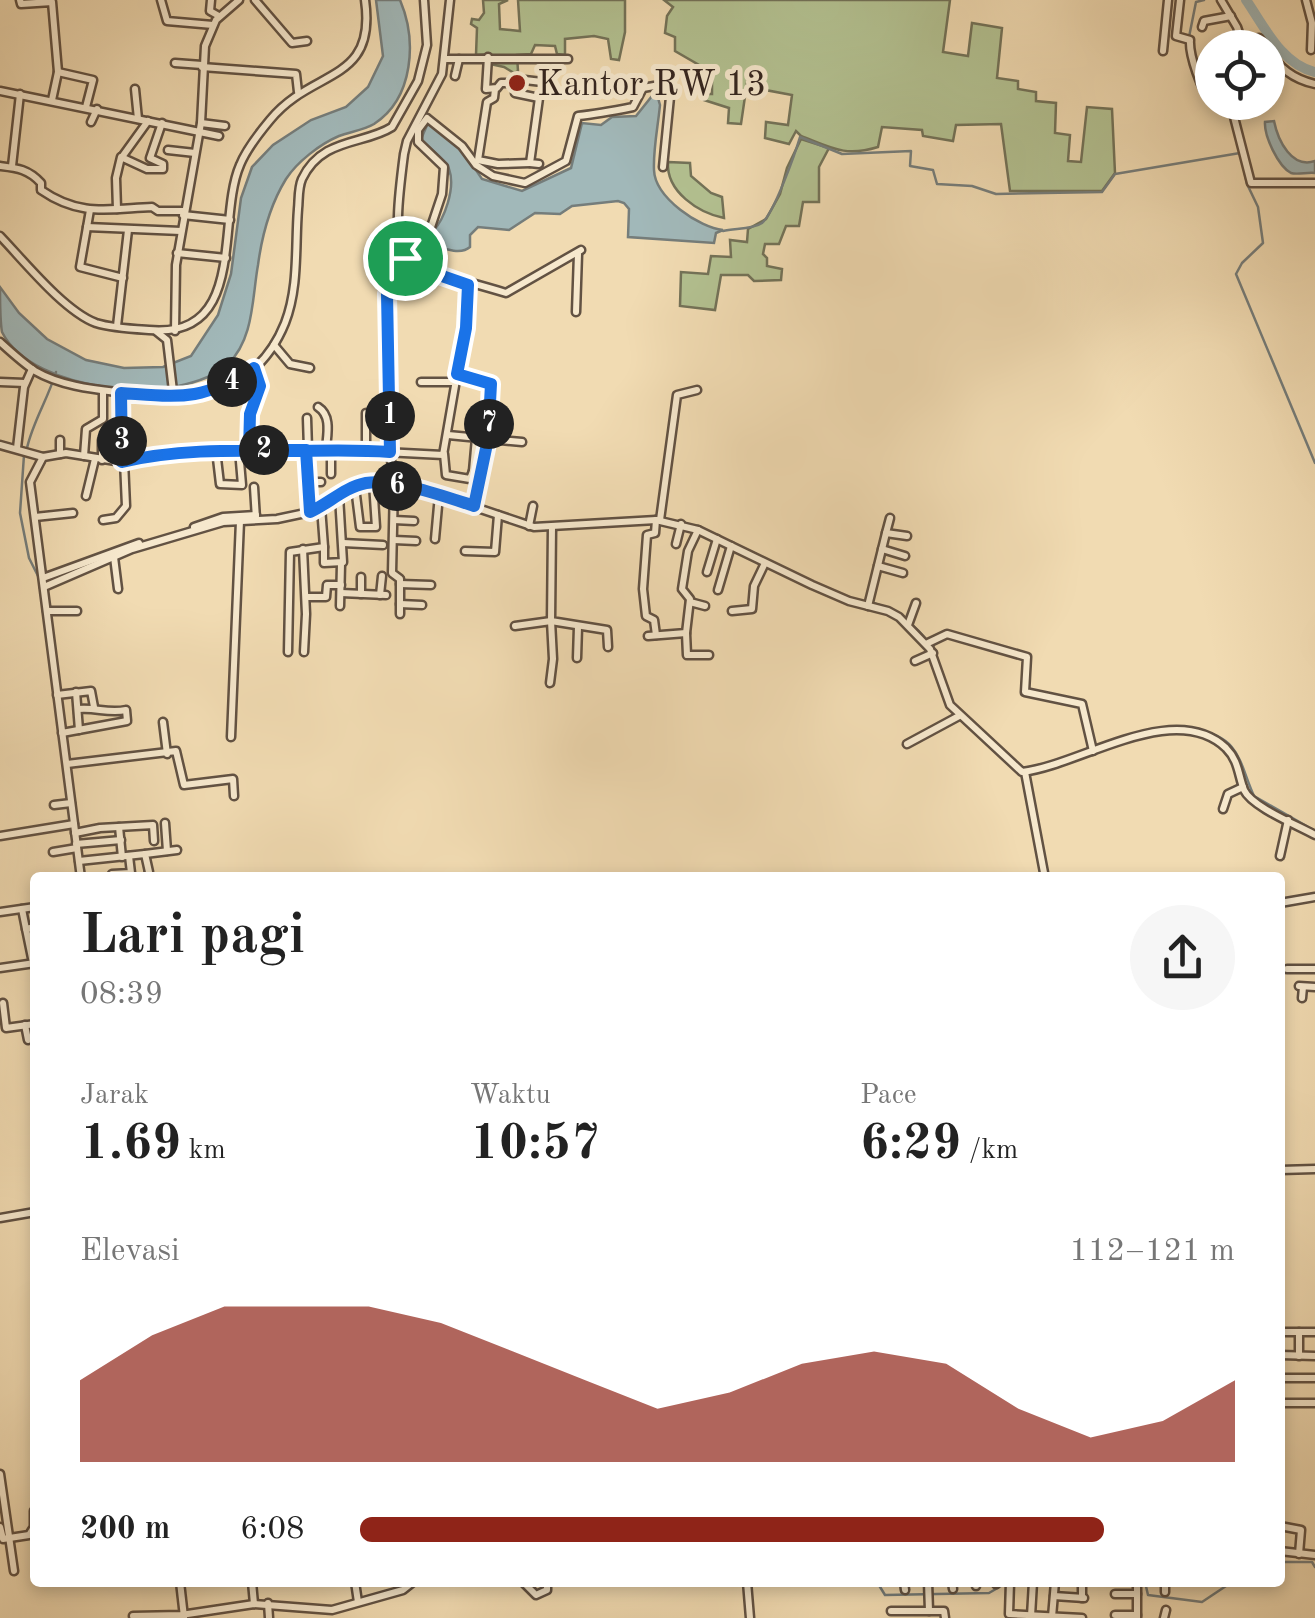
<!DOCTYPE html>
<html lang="id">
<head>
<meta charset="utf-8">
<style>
  :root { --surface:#fff; --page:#f6f6f6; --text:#222; --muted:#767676; --accent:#8f2418 }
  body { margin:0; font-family:"Old Standard TT",serif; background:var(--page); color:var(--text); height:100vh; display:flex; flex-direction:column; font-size:38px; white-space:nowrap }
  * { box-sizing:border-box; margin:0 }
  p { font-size:32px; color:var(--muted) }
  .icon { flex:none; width:55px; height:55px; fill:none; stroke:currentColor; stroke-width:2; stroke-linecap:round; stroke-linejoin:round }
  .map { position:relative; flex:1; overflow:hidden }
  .side { position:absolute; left:30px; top:872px; width:1255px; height:715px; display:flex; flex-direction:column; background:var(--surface); border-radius:10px; box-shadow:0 5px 15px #0003 }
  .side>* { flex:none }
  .buttons { position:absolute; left:1195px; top:30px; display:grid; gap:20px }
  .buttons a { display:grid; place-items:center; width:90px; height:90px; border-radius:50%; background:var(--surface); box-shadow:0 5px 15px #0003; font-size:50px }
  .pin { position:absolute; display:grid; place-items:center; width:85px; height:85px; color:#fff; margin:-42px; border:5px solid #fff; border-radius:50%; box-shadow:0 2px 10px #0007 }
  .km { position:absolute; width:50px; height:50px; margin:-25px; border-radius:50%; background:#222; color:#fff; font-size:28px; line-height:50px; text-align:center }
  .round { display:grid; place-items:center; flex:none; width:105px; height:105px; border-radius:52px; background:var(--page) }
  .summary { display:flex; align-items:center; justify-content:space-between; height:170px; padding:0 50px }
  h1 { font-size:55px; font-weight:600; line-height:75px }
  .figures { display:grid; grid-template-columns:repeat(3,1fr); gap:15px; height:170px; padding:10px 50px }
  .figures div { display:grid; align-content:center }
  .figures b { font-size:50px; font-weight:600 }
  .figures small { font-size:28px; font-weight:400 }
  .figures p { font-size:28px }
  .chart { height:280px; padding:20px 50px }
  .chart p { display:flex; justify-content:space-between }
  .chart svg { width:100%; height:180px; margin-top:10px; fill:var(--accent); opacity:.7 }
  ul { padding:0 50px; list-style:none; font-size:32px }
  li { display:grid; grid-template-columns:160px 120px 1fr; align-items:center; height:75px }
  li i { height:25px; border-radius:12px; background:var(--accent) }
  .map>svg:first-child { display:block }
</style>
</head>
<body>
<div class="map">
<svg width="1315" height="1618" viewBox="0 0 1315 1618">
  <rect width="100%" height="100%" fill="#f1dbb2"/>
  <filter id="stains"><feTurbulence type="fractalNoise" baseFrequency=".002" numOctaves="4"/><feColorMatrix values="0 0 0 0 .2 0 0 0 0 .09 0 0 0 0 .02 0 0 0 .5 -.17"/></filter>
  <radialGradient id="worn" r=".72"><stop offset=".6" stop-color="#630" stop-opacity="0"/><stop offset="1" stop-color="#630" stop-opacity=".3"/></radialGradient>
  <g fill="#b3c191" stroke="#737258" stroke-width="2.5">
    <path d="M483 0H508L499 4 500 29 520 31 518 0H625V32L619 60 611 59 608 39 594 36 565 39V55L557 54 555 46 535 45 531 54 517 55 518 71 514 73 504 67 490 64V54L476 55 477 28 471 24 472 19 479 20 484 13Z"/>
    <path d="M664 0H950L943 52 968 56 972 23 1002 28 997 78 1018 81V89L1036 92V101L1056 103 1055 133 1070 135 1068 161 1081 162 1087 107 1112 109 1115 173 1102 191H1010L1001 124 956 125 953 141 923 136 922 130 882 127 878 147C845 157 832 148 801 136L796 131 789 144 765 138 766 122 788 125 792 95 760 89V79L748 76 741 124 728 123 729 108 704 100V94H712V80L699 77V65L675 51V37L665 33 667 16 673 7Z"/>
    <path d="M801 139 829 148 819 167V202H803L799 226H786L779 244H765L763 254 767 258V266L782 269 781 280 754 281 748 275H721L715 310 680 306 681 272 708 274 711 256 731 257 730 240 747 242 748 229 766 219 780 194 787 168Z"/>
    <path d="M668 162 690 163 691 176 711 193 722 197 724 218C699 213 666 192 668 162Z"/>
  </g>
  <g fill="#a1b8b9" stroke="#757d7b" stroke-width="2.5">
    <path d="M376 0H400C417 40 414 98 374 124 364 130 349 132 339 136 320 144 297 162 286 179 270 205 262 235 258 265 252 298 254 339 228 364 180 408 32 393 2 332 0 321 0 299 0 287L19 313 47 339 86 360 124 368 163 367 191 356 218 315 231 274 241 198 252 167 273 145 311 120 346 107 368 87 383 56Z"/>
    <path d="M652 96 658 98 660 105C658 126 653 150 654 170 655 198 700 228 723 230L716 233 714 243 628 237 629 209 624 203 618 201 572 206 560 214 535 213 509 230 478 227 470 235V247C461 255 445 249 433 245L436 232 433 231C444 220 456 188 449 169 445 158 429 149 421 139L428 123 461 148 482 179 522 191 571 168 582 123 601 125 612 117 636 116Z"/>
    <path d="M1274 121C1278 141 1292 169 1315 161V173C1308 172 1297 175 1291 173 1278 166 1264 136 1265 122Z"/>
  </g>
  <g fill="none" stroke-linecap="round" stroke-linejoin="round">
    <g stroke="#757d7b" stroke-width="2.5">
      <path d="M1189 37 1196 2 1204 0"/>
      <path d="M1242 160 1247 184 1258 207 1263 243 1242 263 1236 274 1315 463"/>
      <path d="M723 231C734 228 752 230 762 223 774 213 795 154 800 137L842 154 911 151 910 166 933 170 937 184 972 186 996 194 1102 192 1115 174 1240 153"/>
      <path d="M27 448C33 421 48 399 56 372"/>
      <path d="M24 455 20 513 29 558 39 578"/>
      <path d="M398 483 430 490"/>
      <path d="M442 493 506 514"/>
      <path d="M324 502 361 483"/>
      <path d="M661 518 697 527"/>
      <path d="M601 520 648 517"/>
      <path d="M704 530 756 554"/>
      <path d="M47 582 81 567"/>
      <path d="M873 603 889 608"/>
      <path d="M912 625C932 641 939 661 946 686"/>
      <path d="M1198 730C1241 738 1239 763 1254 796L1315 831"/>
      <path d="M1280 1562H1312L1315 1567"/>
      <path d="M877 1582 885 1595 989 1593 1001 1586V1582"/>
      <path d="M1145 1582 1148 1595 1202 1602 1232 1582"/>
    </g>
    <path stroke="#a1b8b9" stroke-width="10" d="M1246 0C1264 26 1282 65 1315 72"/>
    <g stroke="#625243" stroke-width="11">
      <g id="minor">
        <path d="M20 0 21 4 52 2 58 72 93 80 86 107"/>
        <path d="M161 0 167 21 213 25"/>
        <path d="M211 0 210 11 219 16"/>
        <path d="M255 0 292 43 307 41"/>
        <path d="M450 0 442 74 407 141 404 154C388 278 398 260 506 293L581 250"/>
        <path d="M1180 0 1176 36 1190 40C1189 55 1201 91 1212 102 1217 107 1227 109 1234 113"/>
        <path d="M1221 0 1237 27 1244 48"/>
        <path d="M1306 0 1312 23 1311 50"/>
        <path d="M1202 27 1204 21 1231 16"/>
        <path d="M1243 44 1259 38 1267 48"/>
        <path d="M1268 49C1279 68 1293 79 1315 84"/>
        <path d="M1163 51 1168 0"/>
        <path d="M488 57 486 89 497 88 501 83H513L516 79 551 83"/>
        <path d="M445 59H459L455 76"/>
        <path d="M459 59H568"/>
        <path d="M175 63 202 65"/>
        <path d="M1210 65 1212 76"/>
        <path d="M202 67 296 74 298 92"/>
        <path d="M135 89 138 119"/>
        <path d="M495 89 494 98 487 102 478 160 498 164 530 163"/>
        <path d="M0 91 219 136"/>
        <path d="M515 93 539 98 530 163 539 164"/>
        <path d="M52 100 58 72"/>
        <path d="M1237 102 1234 117 1251 183H1315"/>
        <path d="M91 122 97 109"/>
        <path d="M201 123 225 126"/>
        <path d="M168 150 195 153"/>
        <path d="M122 157 148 121"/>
        <path d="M0 166C17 168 28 169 41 183V190C80 217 108 209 152 207L158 211H184"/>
        <path d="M12 166 20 94"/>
        <path d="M117 209 116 178 121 157 147 169H163V164L150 158 162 123"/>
        <path d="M90 210 80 267 123 278"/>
        <path d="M183 215 230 220"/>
        <path d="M87 227 181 231"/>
        <path d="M431 227 442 194 444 167 418 142V130L427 118 462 146 476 165 493 176 525 183 566 161 578 116C598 114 613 111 633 107L643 88 654 86 670 97 663 167"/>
        <path d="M0 236C24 261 64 311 96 323 112 328 133 329 149 330 248 339 216 220 240 165 246 150 260 132 270 120 312 68 377 84 365 0"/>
        <path d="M372 244 374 239H398"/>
        <path d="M177 253 226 258"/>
        <path d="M576 312 578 254"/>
        <path d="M117 326 128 230"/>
        <path d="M175 331 176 265 201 123 205 46 216 20 239 0"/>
        <path d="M157 332 167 340 173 391"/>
        <path d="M0 342C11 352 23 363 35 371 59 385 90 389 117 392 187 400 254 400 285 323 299 287 295 247 298 209 299 200 298 188 302 179 322 137 364 145 392 127L418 81 427 45 424 0"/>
        <path d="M274 345 290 364 310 368"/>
        <path d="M457 373 491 384 488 439 474 506"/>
        <path d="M0 382 25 383"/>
        <path d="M421 382H455"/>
        <path d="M318 407C332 416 327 435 326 449"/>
        <path d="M307 418 310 512"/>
        <path d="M448 435 522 442"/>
        <path d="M60 440V454"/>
        <path d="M133 444 135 458"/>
        <path d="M0 445 43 457"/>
        <path d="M17 448 24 387 32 369"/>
        <path d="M331 449V474"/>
        <path d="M216 450 220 484 242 485 239 450"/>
        <path d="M249 450 250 414 260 385 254 369"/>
        <path d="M366 450V413"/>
        <path d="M444 454 446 475 470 479 473 471 482 475"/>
        <path d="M84 456 86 429 103 419V391"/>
        <path d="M102 460V440"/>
        <path d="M473 471 476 438"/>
        <path d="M307 482H321"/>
        <path d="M254 487 256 519"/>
        <path d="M355 487 360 527H376L373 483"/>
        <path d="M86 496 95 459"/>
        <path d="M35 517 73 513"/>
        <path d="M103 520 116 518 126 506 121 393"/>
        <path d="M394 520 414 521"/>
        <path d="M660 520 677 395 697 390"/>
        <path d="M529 526 533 506"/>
        <path d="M194 527 223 517 256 515"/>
        <path d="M552 527 551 621 607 630 608 647"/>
        <path d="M886 533 890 518"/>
        <path d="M435 539 439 495"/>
        <path d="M394 540 416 541"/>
        <path d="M343 543 383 545"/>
        <path d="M676 544 681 524"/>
        <path d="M324 547V563L343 562 339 496"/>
        <path d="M303 549 306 614 304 652"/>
        <path d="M882 549 905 556"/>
        <path d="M465 551 495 552 498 515"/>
        <path d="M114 557 118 589"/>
        <path d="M878 566 903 573"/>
        <path d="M707 572 717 539"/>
        <path d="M43 578 139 543"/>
        <path d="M400 584 431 585"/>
        <path d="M44 587 132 549 223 522 277 519 310 512 365 484 380 483 439 495 534 527 656 520 698 530 812 585 849 601 888 611 899 617 930 649 950 705 1022 772C1081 765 1174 699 1226 748 1239 761 1238 775 1244 790 1252 807 1297 825 1315 835"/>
        <path d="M718 590 731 546"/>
        <path d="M341 593 386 595"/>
        <path d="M361 594V577"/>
        <path d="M380 595 382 576"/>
        <path d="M306 597H326L327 585H341"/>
        <path d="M690 602 705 606"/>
        <path d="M400 604 422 605"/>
        <path d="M340 606 341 564"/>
        <path d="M868 606 886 533 907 536"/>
        <path d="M47 611H77"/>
        <path d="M732 611 752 609 754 586 765 563"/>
        <path d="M400 614V579L392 573 394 484 390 452 387 294 405 258"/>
        <path d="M908 625 916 603"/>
        <path d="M515 626 551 621 553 659 550 683"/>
        <path d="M686 633 687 655H709"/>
        <path d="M656 635 654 620 646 616 643 589 647 535 655 533 656 520"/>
        <path d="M648 636 686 633 690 599 682 589 688 551 698 530"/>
        <path d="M926 644 947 634 1027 657 1025 692 1082 704 1093 751"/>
        <path d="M288 652 290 552 324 547 321 507"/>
        <path d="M577 658 578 627"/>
        <path d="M915 661 933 653"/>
        <path d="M76 692 79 730"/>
        <path d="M57 695 91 691 94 707"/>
        <path d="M163 722 167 754"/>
        <path d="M62 733 127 721 126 710C108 714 96 707 78 709"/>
        <path d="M231 737 240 521"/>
        <path d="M907 744 959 716"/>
        <path d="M67 764 176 751 184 785 233 779 234 796"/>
        <path d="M1025 772 1045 878"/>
        <path d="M54 805 71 803"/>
        <path d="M1223 809 1228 794 1243 787"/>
        <path d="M165 823 167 851"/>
        <path d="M119 827 122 857"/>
        <path d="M75 833 100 828 153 825 154 841"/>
        <path d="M0 836 74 824"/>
        <path d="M76 844 121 840"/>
        <path d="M53 852 77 848"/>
        <path d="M1280 856 1288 820"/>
        <path d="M79 861 145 854"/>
        <path d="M81 878 30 482 43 457 66 453 122 462 216 450 326 449 443 455 465 328 467 282"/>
        <path d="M113 878 112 874 131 873 129 856"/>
        <path d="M146 878 149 872 145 854 177 850"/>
        <path d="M1280 903 1315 897"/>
        <path d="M22 909 26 929 35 927"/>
        <path d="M0 912 35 907"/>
        <path d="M26 929 33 963"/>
        <path d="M0 968 35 963"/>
        <path d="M1287 969H1315"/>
        <path d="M1299 986 1315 987"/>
        <path d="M1302 998 1303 987"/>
        <path d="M3 1003 6 1028 35 1024"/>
        <path d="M25 1025 28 1040"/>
        <path d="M1280 1170 1315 1169"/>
        <path d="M0 1218 35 1212"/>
        <path d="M1280 1332H1315"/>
        <path d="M1280 1355 1315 1356"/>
        <path d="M1299 1356V1332"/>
        <path d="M1280 1378H1315"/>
        <path d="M1280 1403H1315"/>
        <path d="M0 1474 14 1571"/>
        <path d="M1280 1526 1301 1530 1299 1554"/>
        <path d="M0 1527 3 1539 29 1535 34 1527V1511"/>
        <path d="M1280 1551 1315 1555"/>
        <path d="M180 1582 184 1617"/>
        <path d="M252 1582 254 1604"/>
        <path d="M355 1582 358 1602"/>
        <path d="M523 1582 536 1595 547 1590V1582"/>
        <path d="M747 1582 750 1618"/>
        <path d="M904 1582 905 1590"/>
        <path d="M928 1582 929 1611"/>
        <path d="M952 1582 953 1589"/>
        <path d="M976 1582V1586"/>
        <path d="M996 1582V1584"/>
        <path d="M1010 1582 1009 1614 1082 1618"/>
        <path d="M1137 1582V1618"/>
        <path d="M1165 1582V1592"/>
        <path d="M1115 1594H1137"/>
        <path d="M1054 1596 1084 1598"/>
        <path d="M1082 1598V1582"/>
        <path d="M268 1603 269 1618"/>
        <path d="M891 1611H944L945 1618"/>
        <path d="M1115 1615H1137"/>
        <path d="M133 1616 181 1615 254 1604 332 1610 403 1590 413 1582"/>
        <path d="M1031 1616 1033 1582"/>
        <path d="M1052 1617 1055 1582"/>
        <path d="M1164 1618 1166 1610"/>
      </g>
    </g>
    <use href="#minor" stroke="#f6e8cd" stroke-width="6"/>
  </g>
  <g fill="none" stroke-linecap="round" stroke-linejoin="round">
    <g stroke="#fff" stroke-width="20">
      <path id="route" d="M405 258 387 294 390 452C353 449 317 451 279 451 228 450 172 450 122 462L121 393C181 397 200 402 254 368L260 386 250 414 249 450H306L310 512C328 504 345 487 366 483 394 478 446 497 474 506L488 439 491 384 457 374 466 328 468 285 419 268 405 258"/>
    </g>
    <use href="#route" stroke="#1a73e8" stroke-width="12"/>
  </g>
  <circle fill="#8f2418" stroke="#f6e8cd" stroke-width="4" cx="517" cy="83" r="10"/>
  <g text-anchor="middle" stroke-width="10" stroke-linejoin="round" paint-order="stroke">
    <g font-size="35" fill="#33241e" stroke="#f6e8cd" text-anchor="start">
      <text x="537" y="95">Kantor RW 13</text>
    </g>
  </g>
  <rect width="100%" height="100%" filter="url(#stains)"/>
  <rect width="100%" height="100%" fill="url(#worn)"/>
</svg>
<div class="buttons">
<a><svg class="icon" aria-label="locate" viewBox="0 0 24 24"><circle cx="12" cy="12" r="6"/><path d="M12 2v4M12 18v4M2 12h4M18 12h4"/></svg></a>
</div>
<div class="pin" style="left:405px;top:258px;background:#1e9e55"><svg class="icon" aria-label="arrive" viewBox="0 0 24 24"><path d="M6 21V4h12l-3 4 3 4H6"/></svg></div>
<b class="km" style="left:390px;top:416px">1</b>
<b class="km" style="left:264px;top:450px">2</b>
<b class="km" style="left:122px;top:441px">3</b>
<b class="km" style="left:232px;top:382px">4</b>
<b class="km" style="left:397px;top:486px">6</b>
<b class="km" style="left:489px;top:424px">7</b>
<section class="side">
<div class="summary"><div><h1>Lari pagi</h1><p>08:39</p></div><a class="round"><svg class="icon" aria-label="share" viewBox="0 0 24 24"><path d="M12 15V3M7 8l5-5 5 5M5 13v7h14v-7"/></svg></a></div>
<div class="figures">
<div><p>Jarak</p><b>1.69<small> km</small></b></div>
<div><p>Waktu</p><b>10:57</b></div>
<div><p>Pace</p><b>6:29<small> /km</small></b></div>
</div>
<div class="chart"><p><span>Elevasi</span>112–121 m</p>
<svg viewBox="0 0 160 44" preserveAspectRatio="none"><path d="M0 44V24L10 13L20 6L30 6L40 6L50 10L60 17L70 24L80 31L90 27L100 20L110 17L120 20L130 31L140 38L150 34L160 24V44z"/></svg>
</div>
<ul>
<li><b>200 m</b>6:08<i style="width:85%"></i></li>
</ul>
</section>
</div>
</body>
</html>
